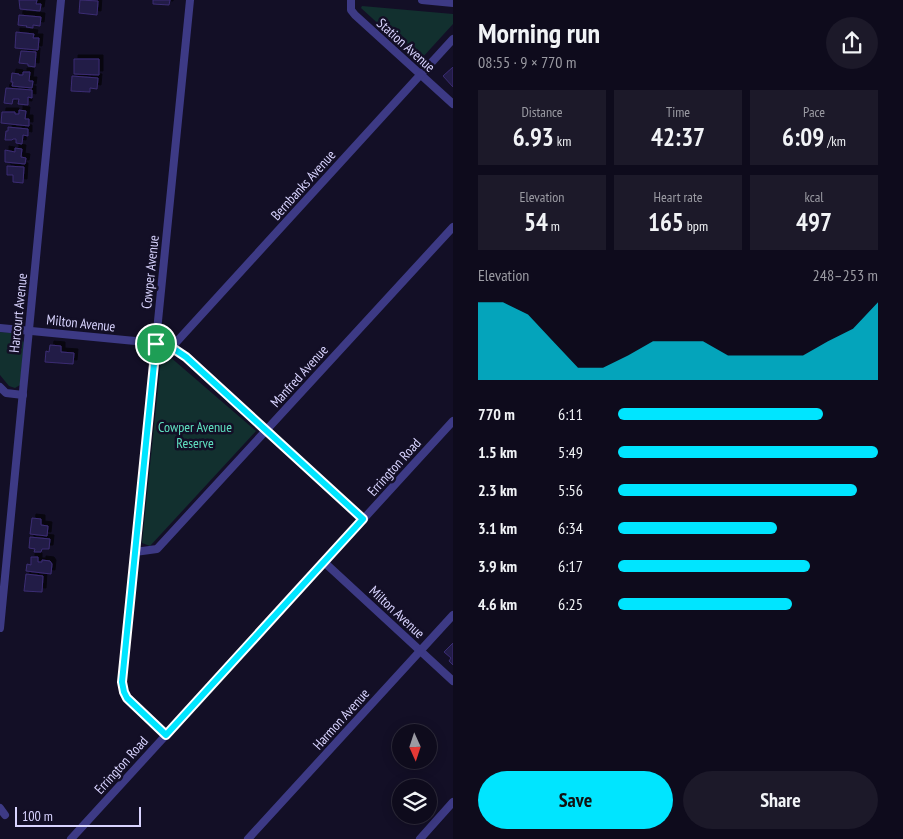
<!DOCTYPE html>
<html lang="en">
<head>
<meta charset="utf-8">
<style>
  :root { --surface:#0e0b1c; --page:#1c1929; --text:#f1f3f6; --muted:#9b9ba3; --line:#2e2b3b; --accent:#00e5ff }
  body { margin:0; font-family:"PT Sans Narrow",sans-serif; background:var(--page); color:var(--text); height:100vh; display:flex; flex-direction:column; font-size:19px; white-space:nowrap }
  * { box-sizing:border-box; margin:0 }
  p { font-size:16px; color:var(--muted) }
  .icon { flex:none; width:28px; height:28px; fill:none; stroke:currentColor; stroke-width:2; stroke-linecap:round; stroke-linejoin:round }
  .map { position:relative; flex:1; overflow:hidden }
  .side { display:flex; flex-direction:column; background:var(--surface); width:450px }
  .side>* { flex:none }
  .needle { width:32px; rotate:177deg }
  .fabs { position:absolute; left:392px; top:724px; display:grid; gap:10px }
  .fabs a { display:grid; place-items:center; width:45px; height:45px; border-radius:50%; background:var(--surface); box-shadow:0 2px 12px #0003,0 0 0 1px var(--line); font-size:25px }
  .scale { position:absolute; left:15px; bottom:12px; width:126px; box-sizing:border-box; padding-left:5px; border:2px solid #d9d4ff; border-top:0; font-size:14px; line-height:18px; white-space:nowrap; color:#d9d4ff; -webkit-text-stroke:4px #130f26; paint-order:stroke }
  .pin { position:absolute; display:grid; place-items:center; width:42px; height:42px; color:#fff; margin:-21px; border:2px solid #fff; border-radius:50%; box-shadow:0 1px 5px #0007 }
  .round { display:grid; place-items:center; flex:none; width:52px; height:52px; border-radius:26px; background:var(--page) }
  .head { display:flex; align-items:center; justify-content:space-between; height:85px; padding:0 25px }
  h1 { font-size:28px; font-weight:800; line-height:38px }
  .figures { display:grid; grid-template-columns:repeat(3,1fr); gap:8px; height:85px; padding:5px 25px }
  .figures div { display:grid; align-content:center; border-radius:0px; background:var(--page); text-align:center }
  .figures b { font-size:25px; font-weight:800 }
  .figures small { font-size:14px; font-weight:400 }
  .figures p { font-size:14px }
  .chart { height:140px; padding:10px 25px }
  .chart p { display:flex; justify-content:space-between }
  .chart svg { width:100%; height:90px; margin-top:5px; fill:var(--accent); opacity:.7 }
  .primary-button { display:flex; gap:10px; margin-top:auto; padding:10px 25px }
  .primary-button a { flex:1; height:58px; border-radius:30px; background:var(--accent); color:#111; font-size:20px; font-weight:800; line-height:58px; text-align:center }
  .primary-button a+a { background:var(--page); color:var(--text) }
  ul { padding:0 25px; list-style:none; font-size:16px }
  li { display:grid; grid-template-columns:80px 60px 1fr; align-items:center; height:38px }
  li i { height:12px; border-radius:6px; background:var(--accent) }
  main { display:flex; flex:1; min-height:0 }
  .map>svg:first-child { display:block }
</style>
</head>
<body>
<main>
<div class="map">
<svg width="453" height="839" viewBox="0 0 453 839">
  <defs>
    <filter id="shadow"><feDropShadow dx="4" dy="-4" stdDeviation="0" flood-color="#0009"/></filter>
  </defs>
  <rect width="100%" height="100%" fill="#130f26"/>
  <g fill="#12302f">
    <path d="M362 6 453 14V24L422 58 417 59 361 8Z"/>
    <path d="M0 332C11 333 20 331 24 343L20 385 15 388 9 386 0 375Z"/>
    <path d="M162 350 256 431 150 546 142 543Z"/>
  </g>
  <g fill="#241b47" stroke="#3b2d73" filter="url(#shadow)">
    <path d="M19 0H37L36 4H41L40 11 20 9Z"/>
    <path d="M80 0 98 1 97 15 79 13Z"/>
    <path d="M153 0H170L169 5 153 4Z"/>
    <path d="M19 15 41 17 40 26 33 25V28L26 27 27 26 18 25Z"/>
    <path d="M16 32 34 34 33 38H39L38 50 15 48Z"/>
    <path d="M21 51 36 52 35 67 28 66V64L19 63Z"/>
    <path d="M74 59H99V75L74 74Z"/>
    <path d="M453 67V87L443 76Z"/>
    <path d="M23 72H30L29 81H33L32 88 12 86 13 82H11L12 73 19 74V75H23Z"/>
    <path d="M72 76 98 78 97 89 90 88V92L71 91Z"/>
    <path d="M6 88 32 90V98L28 97V105L18 104 19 99H13L12 104 4 103Z"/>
    <path d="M19 110 26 111 25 119H29V126L1 123 2 112H15V114H19Z"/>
    <path d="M8 127 28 129V136L23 135 22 144 16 143V139H13L12 140H5L6 131H8Z"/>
    <path d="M15 148 22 149 21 157 26 158 25 164 5 162V150L15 152Z"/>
    <path d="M7 166 24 167 23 183 13 182V175H7Z"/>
    <path d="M50 345 61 346V352L74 353 73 364 45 362 46 351 49 352Z"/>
    <path d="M32 518 41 519V525L48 526 47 536 30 534Z"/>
    <path d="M30 537 50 539 49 549H42L41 552H34L35 549 29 548Z"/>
    <path d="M31 557H38V562H42V560L50 561 52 564 51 574 26 571 27 564 31 565Z"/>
    <path d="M26 574 43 576 42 592 24 591Z"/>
    <path d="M453 643V665L449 661 451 658 444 652Z"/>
  </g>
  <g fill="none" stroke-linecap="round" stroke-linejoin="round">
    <g stroke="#3d3a85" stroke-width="8">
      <path d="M351 0V10L355 15 453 104"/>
      <path d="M422 0 453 3"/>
      <path d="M0 328 156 343 174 349 186 357 363 519"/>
      <path d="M171 348 453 39"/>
      <path d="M0 387 6 393 23 395"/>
      <path d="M135 552 157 549 453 227"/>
      <path d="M324 562 453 681"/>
      <path d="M0 628 61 0"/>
      <path d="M166 735 127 698 124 692 122 682 190 0"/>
      <path d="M0 808 5 815"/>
      <path d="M71 839 453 421"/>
      <path d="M248 839 453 615"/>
      <path d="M420 839 453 802"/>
    </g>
  </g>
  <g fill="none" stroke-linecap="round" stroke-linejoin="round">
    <g stroke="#fff" stroke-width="10">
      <path id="route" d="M156 344 174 349 186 357 363 519 166 735 127 698 124 692 122 682Z"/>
    </g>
    <use href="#route" stroke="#00e5ff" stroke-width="6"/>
  </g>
  <g text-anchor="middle" stroke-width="5" stroke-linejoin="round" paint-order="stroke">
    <g font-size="14" fill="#d9d4ff" stroke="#130f26">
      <text transform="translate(406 45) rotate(42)" y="5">Station Avenue</text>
      <text transform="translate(303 185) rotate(-48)" y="5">Bernbanks Avenue</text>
      <text transform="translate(150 272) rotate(-84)" y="5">Cowper Avenue</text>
      <text transform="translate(18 313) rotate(-84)" y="5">Harcourt Avenue</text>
      <text transform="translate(81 323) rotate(6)" y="5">Milton Avenue</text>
      <text transform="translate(299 376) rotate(-48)" y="5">Manfred Avenue</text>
      <text transform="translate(394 467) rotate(-48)" y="5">Errington Road</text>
      <text transform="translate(397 612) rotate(43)" y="5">Milton Avenue</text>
      <text transform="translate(341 719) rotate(-48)" y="5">Harmon Avenue</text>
      <text transform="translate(121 765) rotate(-48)" y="5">Errington Road</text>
    </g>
    <g font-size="14" fill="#5fe0c0" stroke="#130f26">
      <text x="195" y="432">Cowper Avenue<tspan x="195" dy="16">Reserve</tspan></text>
    </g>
  </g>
</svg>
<div class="fabs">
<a><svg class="needle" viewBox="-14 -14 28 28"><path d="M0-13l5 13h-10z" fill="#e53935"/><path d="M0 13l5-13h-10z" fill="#9b9ba3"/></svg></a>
<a><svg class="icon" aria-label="layers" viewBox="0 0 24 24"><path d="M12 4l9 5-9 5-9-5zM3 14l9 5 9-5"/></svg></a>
</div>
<div class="scale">100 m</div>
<div class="pin" style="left:156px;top:344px;background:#1e9e55"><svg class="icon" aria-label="arrive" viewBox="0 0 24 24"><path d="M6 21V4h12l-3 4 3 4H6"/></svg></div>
</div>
<section class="side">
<div class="head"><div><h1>Morning run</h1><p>08:55 · 9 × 770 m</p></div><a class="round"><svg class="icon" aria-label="share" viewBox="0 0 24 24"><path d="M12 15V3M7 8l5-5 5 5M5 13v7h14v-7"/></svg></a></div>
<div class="figures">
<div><p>Distance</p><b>6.93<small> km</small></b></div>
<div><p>Time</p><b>42:37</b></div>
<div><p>Pace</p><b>6:09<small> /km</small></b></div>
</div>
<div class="figures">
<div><p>Elevation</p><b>54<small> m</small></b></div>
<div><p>Heart rate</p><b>165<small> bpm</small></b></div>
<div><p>kcal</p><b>497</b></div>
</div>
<div class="chart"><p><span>Elevation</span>248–253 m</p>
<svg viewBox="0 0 160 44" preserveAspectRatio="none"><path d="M0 44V6L10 6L20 12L30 25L40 38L50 38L60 32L70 25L80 25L90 25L100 32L110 32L120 32L130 32L140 25L150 19L160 6V44z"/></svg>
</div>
<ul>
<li><b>770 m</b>6:11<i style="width:79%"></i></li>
<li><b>1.5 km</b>5:49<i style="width:100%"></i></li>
<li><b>2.3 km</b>5:56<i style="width:92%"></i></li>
<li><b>3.1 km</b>6:34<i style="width:61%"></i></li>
<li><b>3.9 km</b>6:17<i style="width:74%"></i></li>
<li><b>4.6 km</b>6:25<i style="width:67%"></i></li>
</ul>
<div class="primary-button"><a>Save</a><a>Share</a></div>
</section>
</main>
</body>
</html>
